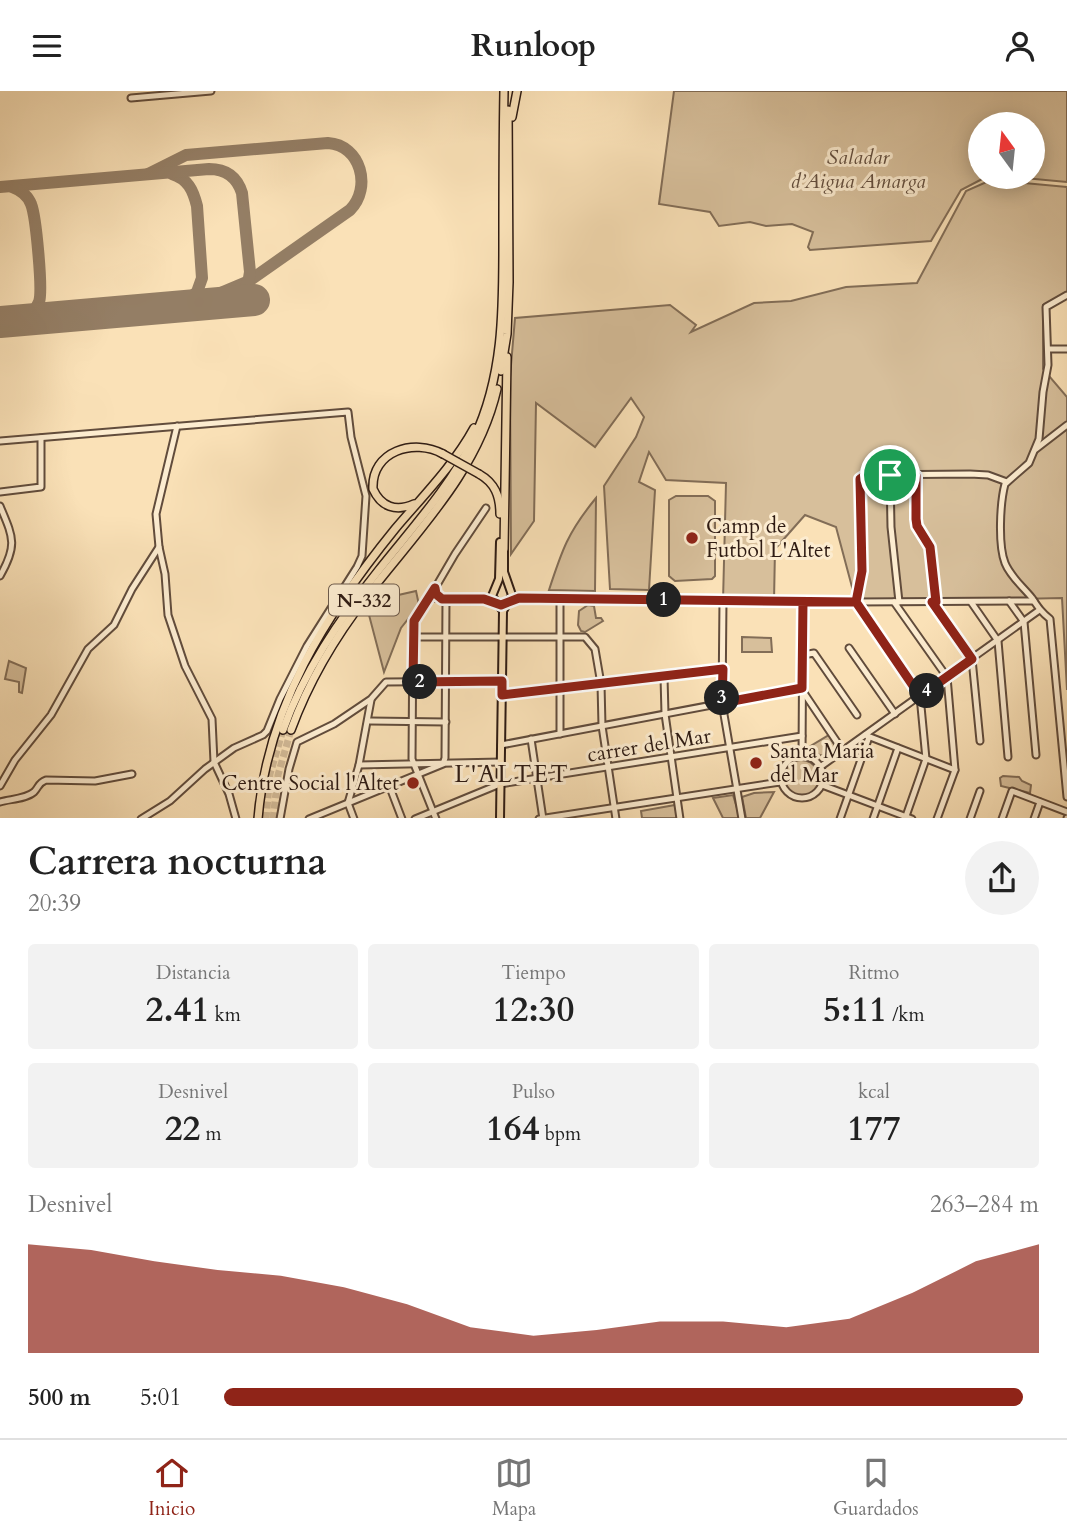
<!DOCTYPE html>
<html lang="es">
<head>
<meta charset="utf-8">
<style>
  :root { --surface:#fff; --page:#f2f2f2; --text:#222; --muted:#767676; --line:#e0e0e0; --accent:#8f2418 }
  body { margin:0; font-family:Cardo,serif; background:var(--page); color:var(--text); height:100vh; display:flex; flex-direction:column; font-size:26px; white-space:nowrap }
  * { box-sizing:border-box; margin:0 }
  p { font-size:23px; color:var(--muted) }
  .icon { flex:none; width:38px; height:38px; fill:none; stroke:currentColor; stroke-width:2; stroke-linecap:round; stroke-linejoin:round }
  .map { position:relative; height:727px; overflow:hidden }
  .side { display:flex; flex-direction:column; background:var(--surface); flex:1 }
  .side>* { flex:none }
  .needle { width:46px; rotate:345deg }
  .tools { position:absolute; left:968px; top:21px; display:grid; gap:14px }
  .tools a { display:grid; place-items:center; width:77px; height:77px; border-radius:50%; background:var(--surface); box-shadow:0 4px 18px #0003; font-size:35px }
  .pin { position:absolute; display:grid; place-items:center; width:60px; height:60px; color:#fff; margin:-30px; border:4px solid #fff; border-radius:50%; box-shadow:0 2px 7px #0007 }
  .km { position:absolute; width:35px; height:35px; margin:-18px; border-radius:50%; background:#222; color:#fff; font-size:19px; line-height:35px; text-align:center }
  .round { display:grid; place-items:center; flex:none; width:74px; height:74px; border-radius:37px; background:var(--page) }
  .summary { display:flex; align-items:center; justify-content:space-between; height:119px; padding:0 28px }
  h1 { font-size:38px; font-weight:700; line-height:52px }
  .figures { display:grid; grid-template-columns:repeat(3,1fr); gap:10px; height:119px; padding:7px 28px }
  .figures div { display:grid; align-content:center; border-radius:7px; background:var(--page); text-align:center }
  .figures b { font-size:35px; font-weight:700 }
  .figures small { font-size:19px; font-weight:400 }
  .figures p { font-size:19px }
  .chart { height:196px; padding:14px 28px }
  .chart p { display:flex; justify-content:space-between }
  .chart svg { width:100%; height:126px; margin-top:7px; fill:var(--accent); opacity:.7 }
  ul { padding:0 28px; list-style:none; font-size:23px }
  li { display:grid; grid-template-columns:112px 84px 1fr; align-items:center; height:52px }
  li i { height:18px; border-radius:9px; background:var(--accent) }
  header { display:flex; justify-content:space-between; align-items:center; height:91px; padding:0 28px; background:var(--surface); font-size:32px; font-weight:700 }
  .tab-bar { display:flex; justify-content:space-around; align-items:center; height:98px; border-top:2px solid var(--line); background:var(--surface); font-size:19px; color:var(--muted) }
  .tab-bar a { display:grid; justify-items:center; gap:4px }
  .tab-bar .active { color:var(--accent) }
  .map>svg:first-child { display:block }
</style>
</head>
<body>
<header><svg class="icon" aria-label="menu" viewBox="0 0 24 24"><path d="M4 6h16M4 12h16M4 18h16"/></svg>Runloop<svg class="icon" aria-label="person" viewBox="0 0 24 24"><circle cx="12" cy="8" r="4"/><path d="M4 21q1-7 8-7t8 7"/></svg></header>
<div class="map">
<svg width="1067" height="728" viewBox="0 0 1067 728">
  <rect width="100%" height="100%" fill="#fae1b7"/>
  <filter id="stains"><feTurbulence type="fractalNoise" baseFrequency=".00286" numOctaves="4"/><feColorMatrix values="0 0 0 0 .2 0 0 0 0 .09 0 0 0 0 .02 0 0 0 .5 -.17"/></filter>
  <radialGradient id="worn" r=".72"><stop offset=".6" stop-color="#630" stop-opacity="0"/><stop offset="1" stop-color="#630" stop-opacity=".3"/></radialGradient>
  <g fill="#d7bf9b" stroke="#826d57" stroke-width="2">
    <path d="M674 0H1067V91L1013 86H1032V33H980V86H986L961 99 931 150 810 159 808 156 813 141 792 133 766 135 750 131 719 135 710 121 659 113Z"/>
    <path d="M991 89 1067 96V201L1043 214V278L1067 306V599L1062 507 856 511 836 436 805 424 775 458 774 510H723L726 392 666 389 649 361 639 391 655 399 649 499 610 498 604 395 636 346 644 326 631 307 595 356 536 312 534 430 511 463 510 286 515 227 670 214 696 234 691 241 754 212 791 210 846 196 917 192 966 100Z"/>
    <path d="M676 405H708L715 410V485L712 488 675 490 669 485V409Z"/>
    <path d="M596 407 595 500 549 499C562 459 568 441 596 407Z"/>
    <path d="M416 500 419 514 401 537 384 581 369 524 394 505Z"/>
    <path d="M588 514 594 515 596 527H601L603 530 585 541 581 540 578 534 579 520Z"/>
    <path d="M742 546 771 547 772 561H742Z"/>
    <path d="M9 570 26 577 22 602 19 601V591L5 588Z"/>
    <path d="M829 644 837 658 823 665 804 659Z"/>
    <circle cx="801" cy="687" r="18"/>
    <path d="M1003 685 1019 686 1022 690 1031 694 1030 702 1001 695 1000 687Z"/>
    <path d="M774 701 760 727H746L742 706 754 702Z"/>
    <path d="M733 704 740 727H723L713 707Z"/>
    <path d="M675 714 677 727H642L641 720Z"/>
  </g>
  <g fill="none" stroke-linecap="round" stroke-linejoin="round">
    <g stroke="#947e65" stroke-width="12">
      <path d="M148 83 186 64 328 52C361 54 372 97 350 119L249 190 211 206 179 215"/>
      <path d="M172 83C188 88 193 99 197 115L202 187 197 201 186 211"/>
      <path d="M0 96 209 78C226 78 237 86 242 102L250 181C248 198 241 208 223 212"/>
      <path d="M12 96C20 99 28 105 31 113 36 125 43 200 39 211 36 220 29 225 20 229"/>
    </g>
    <path stroke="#947e65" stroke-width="32" d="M0 231 254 209"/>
    <g stroke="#d1b996" stroke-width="7" stroke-dasharray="7 3.5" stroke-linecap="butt">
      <path d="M266 728 270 683 283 639"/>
      <path d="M273 728 278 684 291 639"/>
    </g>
    <g stroke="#614c3c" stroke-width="9">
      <g id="minor">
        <path d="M131 7 211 0"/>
        <path d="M1067 204 1046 216 1048 274 1043 301 1039 348 1029 372 1005 393C1000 412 998 454 1005 472 1010 485 1023 496 1032 507 1038 516 1041 521 1050 528L1067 706"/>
        <path d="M1048 258H1067"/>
        <path d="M0 350 348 321 351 346 366 405 362 465 357 476 307 555 280 608 267 640 263 644 234 657 205 678 170 710 141 728"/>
        <path d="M1036 358 1067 334"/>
        <path d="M890 384 891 436 899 511"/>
        <path d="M916 385V428L917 435 930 456 936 511"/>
        <path d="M0 401 41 396V347"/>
        <path d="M0 415C13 446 18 454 0 485"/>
        <path d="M159 456 165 483 168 524 185 575 212 628 214 671 229 703 236 728"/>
        <path d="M429 507 484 508"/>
        <path d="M519 507 856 511 1034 510"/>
        <path d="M723 510 722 612 742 728"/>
        <path d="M1009 510 1024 531 1036 664"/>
        <path d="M894 511 947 586 955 679 937 728"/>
        <path d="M932 511 972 568 980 650"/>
        <path d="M971 511 998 550 1008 666"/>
        <path d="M413 546H585L595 558 601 593 602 635 616 728"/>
        <path d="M849 557 895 623"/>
        <path d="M803 564 814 562 857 624"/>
        <path d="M664 586 665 623 680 728"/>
        <path d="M802 599 843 660"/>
        <path d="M502 604 723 578"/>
        <path d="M370 630 446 631"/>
        <path d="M560 643V508"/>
        <path d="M865 644 955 679"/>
        <path d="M531 648 543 728"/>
        <path d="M501 654 802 597"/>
        <circle cx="802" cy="686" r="21"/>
        <path d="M802 665 803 511"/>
        <path d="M359 674 501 671"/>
        <path d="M820 676 1038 520"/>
        <path d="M389 694 402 728"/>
        <path d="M822 694 912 728"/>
        <path d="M0 695 15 669 51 624 88 558 114 534 132 498 159 456 156 423 177 335"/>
        <path d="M0 711C10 708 26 708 34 701 39 696 38 692 46 689L95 690 132 683"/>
        <path d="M280 728 289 678 297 651 334 633 371 608 386 591 502 590"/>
        <path d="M309 728 443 673 445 667 446 508"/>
        <path d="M354 728 348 712 359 674 371 609"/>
        <path d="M415 728 500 693 802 645"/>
        <path d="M436 728 412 668 413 535 455 463 486 417"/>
        <path d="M539 728 780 691"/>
        <path d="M840 728 869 646"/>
        <path d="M873 728 898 657"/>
        <path d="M905 728 926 668 920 605 856 511 862 480 860 388 866 384 970 383 988 384 1007 391"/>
        <path d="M970 728 980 700"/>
        <path d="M1002 728 1012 700 1067 721"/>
        <path d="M1034 728 1040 711"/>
        <path d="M1067 728V727"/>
      </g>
    </g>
    <g stroke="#2e1b13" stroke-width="10">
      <g id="major">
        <path d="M500 451 499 488 492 505 503 520"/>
        <path d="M500 728 503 520 512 504 504 481V458"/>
      </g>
    </g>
    <g stroke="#2e1b13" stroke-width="10">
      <g id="highway">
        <path d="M512 26 517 0"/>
        <path d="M501 280 507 243 509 191 508 19"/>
        <path d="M479 383C495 392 500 405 500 423"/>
        <path d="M414 413C396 421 381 416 373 398 371 360 414 347 443 363"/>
        <path d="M504 458 507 266"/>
        <path d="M283 639C304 580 339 529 378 480 412 437 450 396 474 347 504 284 503 216 503 149 503 99 503 50 504 0"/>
        <path d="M291 639C309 590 335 546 367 505 417 440 478 381 497 298"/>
        <path d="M258 728C267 616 326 523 395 438 422 406 454 374 474 337"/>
      </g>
    </g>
    <use href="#minor" stroke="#fcecd0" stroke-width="5"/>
    <use href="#major" stroke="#fae1b7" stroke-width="6"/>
    <use href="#highway" stroke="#fae1b7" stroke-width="7"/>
    <g stroke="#2e1b13" stroke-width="10" stroke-linecap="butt">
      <path id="highway-bridge" d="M443 363 479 383"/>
    </g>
    <use href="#highway-bridge" stroke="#fae1b7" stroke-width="7"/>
  </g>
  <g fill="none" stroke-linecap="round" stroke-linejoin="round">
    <g stroke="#fff" stroke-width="14">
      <path id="route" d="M890 384H866L860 388 862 480 856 511 519 507 501 514 484 508H442L436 503 435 497 414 530 413 591 502 590V604L723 578 722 612 802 597 803 511H856L920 605 972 568 932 511H936L930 456 917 435 916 428V385L890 384"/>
    </g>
    <use href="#route" stroke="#8f2418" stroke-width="9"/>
  </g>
  <g fill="#8f2418" stroke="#fcecd0" stroke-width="2.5">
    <circle cx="692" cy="447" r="7"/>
    <circle cx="756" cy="672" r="7"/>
    <circle cx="413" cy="692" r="7"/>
  </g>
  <g text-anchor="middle" stroke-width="6" stroke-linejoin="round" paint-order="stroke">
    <rect fill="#fcecd0" stroke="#6c5a4c" stroke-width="2" x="329" y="493.5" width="70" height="31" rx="5"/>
    <g font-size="19" font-weight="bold" fill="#2e1b13">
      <text x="364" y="516">N-332</text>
    </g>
    <g font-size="21" font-style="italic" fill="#614c3c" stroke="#fcecd0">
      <text x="858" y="73">Saladar<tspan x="858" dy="24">d’Aigua Amarga</tspan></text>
    </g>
    <g font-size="21" fill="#2e1b13" stroke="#fcecd0" text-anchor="start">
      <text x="706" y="442">Camp de<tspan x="706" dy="24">Futbol L'Altet</tspan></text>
      <text x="770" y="667">Santa Maria<tspan x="770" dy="24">del Mar</tspan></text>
      <text x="399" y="699" text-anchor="end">Centre Social l'Altet</text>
    </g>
    <g font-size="21" fill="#2e1b13" stroke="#fcecd0">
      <text transform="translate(649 654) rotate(-9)" y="7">carrer del Mar</text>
    </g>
    <g font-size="24" letter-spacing="2" fill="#2e1b13" stroke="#fcecd0">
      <text x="512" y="691">L'ALTET</text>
    </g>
  </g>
  <rect width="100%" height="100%" filter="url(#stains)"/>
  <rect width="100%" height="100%" fill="url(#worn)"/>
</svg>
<div class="tools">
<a><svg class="needle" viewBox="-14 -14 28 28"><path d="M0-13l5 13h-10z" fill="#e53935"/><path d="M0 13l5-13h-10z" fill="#767676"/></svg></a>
</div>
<div class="pin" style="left:890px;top:384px;background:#1e9e55"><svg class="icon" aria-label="arrive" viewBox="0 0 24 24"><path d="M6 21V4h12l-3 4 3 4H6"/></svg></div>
<b class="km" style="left:664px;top:509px">1</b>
<b class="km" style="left:420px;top:591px">2</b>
<b class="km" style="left:722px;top:607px">3</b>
<b class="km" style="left:927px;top:600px">4</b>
</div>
<section class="side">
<div class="summary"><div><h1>Carrera nocturna</h1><p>20:39</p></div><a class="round"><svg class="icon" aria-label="share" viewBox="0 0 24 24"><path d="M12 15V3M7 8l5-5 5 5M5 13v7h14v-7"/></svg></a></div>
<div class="figures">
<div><p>Distancia</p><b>2.41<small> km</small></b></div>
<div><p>Tiempo</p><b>12:30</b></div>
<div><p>Ritmo</p><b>5:11<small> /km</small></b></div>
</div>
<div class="figures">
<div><p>Desnivel</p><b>22<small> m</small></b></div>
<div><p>Pulso</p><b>164<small> bpm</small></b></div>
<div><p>kcal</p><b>177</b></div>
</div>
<div class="chart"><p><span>Desnivel</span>263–284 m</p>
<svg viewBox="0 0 160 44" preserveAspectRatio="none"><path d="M0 44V6L10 8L20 12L30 15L40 17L50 21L60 27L70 35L80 38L90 36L100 33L110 33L120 35L130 32L140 23L150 12L160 6V44z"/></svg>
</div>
<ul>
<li><b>500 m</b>5:01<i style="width:98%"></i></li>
</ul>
</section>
<nav class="tab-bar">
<a class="active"><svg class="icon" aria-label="home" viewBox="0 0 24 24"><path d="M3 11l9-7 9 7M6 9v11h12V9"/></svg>Inicio</a>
<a><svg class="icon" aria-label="map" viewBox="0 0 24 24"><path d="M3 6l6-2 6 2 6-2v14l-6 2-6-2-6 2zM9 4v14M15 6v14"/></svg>Mapa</a>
<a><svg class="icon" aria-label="saved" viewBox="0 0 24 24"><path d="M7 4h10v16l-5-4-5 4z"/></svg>Guardados</a>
</nav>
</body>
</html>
